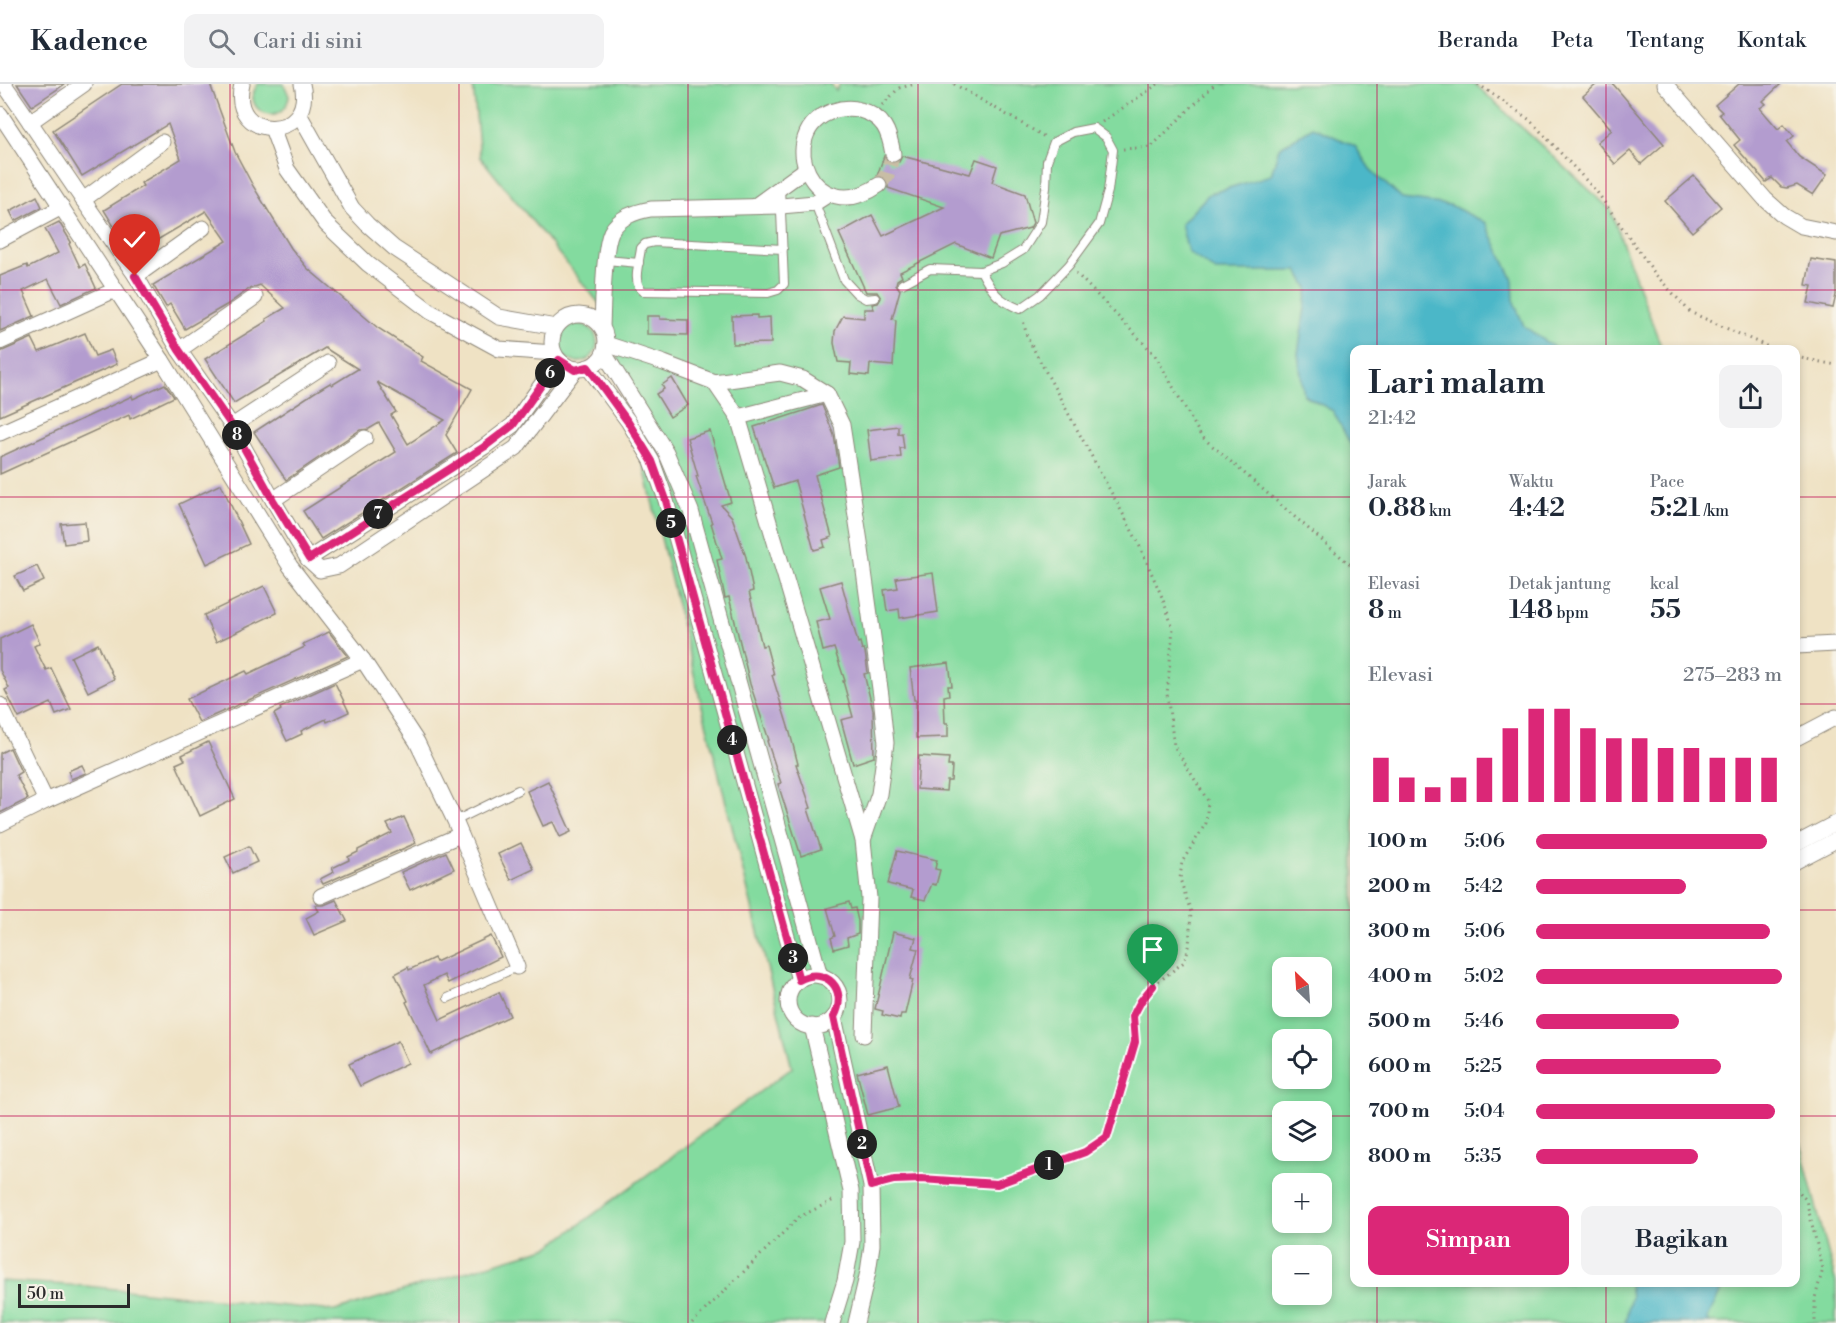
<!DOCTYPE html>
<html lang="id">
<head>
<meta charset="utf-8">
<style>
  :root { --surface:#fff; --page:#f2f2f3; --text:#1f2937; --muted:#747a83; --line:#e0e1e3; --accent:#db2777 }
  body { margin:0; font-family:"Libre Bodoni",serif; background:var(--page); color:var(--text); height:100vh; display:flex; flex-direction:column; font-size:22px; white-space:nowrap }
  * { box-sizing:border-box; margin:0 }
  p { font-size:20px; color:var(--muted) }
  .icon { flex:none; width:33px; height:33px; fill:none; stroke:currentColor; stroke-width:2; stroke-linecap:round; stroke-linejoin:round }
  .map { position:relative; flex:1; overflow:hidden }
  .details { position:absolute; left:1350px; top:261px; width:450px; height:942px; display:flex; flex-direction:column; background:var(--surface); border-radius:12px; box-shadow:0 3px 9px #0003 }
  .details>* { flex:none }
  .needle { width:39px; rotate:335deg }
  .buttons { position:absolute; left:1272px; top:873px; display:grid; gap:12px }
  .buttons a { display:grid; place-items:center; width:60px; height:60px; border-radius:12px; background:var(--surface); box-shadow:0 3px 9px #0003; font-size:30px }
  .scale { position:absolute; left:18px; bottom:15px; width:112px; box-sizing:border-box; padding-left:6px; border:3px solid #2b2b2b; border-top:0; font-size:16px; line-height:21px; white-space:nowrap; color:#2b2b2b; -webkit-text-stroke:4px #f7f3e8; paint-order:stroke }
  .pin { position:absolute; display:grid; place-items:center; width:51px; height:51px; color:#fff; margin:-62px -26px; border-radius:50% 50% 50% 0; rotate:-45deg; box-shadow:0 0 6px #0007 }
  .pin .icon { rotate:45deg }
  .km { position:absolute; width:30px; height:30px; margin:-15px; border-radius:50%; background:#222; color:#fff; font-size:16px; line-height:30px; text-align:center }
  .round { display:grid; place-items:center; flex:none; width:63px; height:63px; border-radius:12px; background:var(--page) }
  .headline { display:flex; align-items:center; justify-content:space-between; height:102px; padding:0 18px }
  h1 { font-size:33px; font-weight:600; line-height:45px }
  .stats { display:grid; grid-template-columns:repeat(3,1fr); gap:9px; height:102px; padding:6px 18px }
  .stats div { display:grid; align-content:center }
  .stats b { font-size:26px; font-weight:600 }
  .stats small { font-size:16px; font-weight:400 }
  .stats p { font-size:16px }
  .chart { height:168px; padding:12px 18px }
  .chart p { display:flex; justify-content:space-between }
  .chart svg { width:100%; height:108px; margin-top:6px; stroke:var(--accent); stroke-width:6 }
  .action { display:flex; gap:12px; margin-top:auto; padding:12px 18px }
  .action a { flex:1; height:69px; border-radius:12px; background:var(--accent); color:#fff; font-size:24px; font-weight:600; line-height:69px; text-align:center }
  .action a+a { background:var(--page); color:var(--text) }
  ul { padding:0 18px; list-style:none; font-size:20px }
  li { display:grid; grid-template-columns:96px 72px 1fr; align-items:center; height:45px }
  li i { height:15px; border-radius:8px; background:var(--accent) }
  header { display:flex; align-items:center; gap:36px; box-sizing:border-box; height:84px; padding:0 30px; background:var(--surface); border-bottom:2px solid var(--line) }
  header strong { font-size:28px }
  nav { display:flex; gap:33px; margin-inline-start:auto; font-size:21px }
  .search { width:420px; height:54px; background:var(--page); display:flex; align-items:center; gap:15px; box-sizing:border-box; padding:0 21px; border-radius:12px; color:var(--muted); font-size:22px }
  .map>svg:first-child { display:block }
</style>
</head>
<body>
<header>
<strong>Kadence</strong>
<div class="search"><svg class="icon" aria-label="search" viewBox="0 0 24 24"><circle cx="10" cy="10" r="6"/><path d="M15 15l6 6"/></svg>Cari di sini</div>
<nav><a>Beranda</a><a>Peta</a><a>Tentang</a><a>Kontak</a></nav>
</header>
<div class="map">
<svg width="1836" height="1239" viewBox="0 0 1836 1239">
  <rect width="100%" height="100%" fill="#f7f3e8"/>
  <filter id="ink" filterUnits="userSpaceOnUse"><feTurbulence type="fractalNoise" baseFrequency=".0167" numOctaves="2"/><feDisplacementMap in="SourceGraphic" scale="12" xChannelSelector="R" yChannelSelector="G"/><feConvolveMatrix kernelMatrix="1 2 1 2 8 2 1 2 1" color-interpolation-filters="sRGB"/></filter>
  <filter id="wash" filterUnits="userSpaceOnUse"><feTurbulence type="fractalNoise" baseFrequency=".008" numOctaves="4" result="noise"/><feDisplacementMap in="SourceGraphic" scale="24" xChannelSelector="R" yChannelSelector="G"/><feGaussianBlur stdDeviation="1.35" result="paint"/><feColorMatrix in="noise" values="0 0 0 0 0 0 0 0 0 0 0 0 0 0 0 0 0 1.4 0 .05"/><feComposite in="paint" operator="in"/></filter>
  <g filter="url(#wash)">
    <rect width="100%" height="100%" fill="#efe2c4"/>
    <g fill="#83db9f" stroke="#578365" stroke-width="1.5" fill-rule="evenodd">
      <path d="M258 0H284L289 12C285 45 238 28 258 0Z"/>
      <path d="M473 0H831L836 7 840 0H1475L1610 125 1662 265 1354 266V1198H1796V1045L1836 1199V1239H0V1197L85 1202 335 1227 549 1163 792 984 686 558 607 229 480 73ZM1282 884H1322V922H1282ZM1282 956H1322V994H1282ZM1282 1028H1322V1066H1282ZM1282 1100H1322V1138H1282ZM1282 1172H1322V1210H1282Z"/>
      <circle cx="578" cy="259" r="19"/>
    </g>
    <g fill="#4cb7c8" stroke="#3c717a" stroke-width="1.5">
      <path d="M1313 43 1355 62 1370 85 1402 115 1450 121 1486 139 1513 196 1514 218 1524 242 1556 265 1354 266V367L1333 327 1304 311 1298 270 1308 204 1298 187H1216L1188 168 1181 140 1209 110 1271 91 1279 64Z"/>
      <path d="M1629 1199H1713L1721 1207 1707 1235 1710 1239H1625L1631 1213Z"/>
    </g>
    <g id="blocks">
      <g fill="#b39ccf" fill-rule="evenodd">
        <path d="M17 0H65L32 22Z"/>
        <path d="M122 0H210L235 68 253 102 291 164 307 184 378 244 423 273 421 277 472 305 446 351 457 369 321 455 303 427 396 368 379 339 369 345 360 346 286 396 254 348 315 308 330 299 332 301 358 285 325 264 234 319 205 275 267 237 266 235 285 224 260 201 249 205 228 220 185 245 170 220 166 223 153 201 227 157 206 127 137 168 123 146 118 149 104 126 143 102 141 99 181 75 168 40 82 92 53 46ZM377 298 445 336 408 360 391 331 396 328Z"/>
        <path d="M1597 0H1613L1664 60 1641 80 1630 67 1615 80 1597 58 1612 46 1583 12Z"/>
        <path d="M1739 0H1781L1763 17 1766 20 1760 24 1778 45 1784 40 1794 52 1787 58 1799 73 1827 91 1813 111 1797 101 1787 104 1781 103 1772 94 1766 98 1734 61 1740 56 1719 30 1722 28 1715 21Z"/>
        <path d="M884 72 890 79 899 78 902 72 970 90 976 75 997 82 992 98 1025 110 1033 139 1030 144 999 152 991 174 956 160 900 188 902 193 897 196 896 200 900 206 892 235 896 236 893 282 870 280 869 292 850 290 851 279 838 278 834 259 835 247 843 232 864 234V225H874L872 220 878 219 881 214 877 208H866L839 149 872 131 883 152 944 123 888 104V97L885 93 877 92Z"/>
        <path d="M1694 92 1721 123 1692 148 1665 117Z"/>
        <path d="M37 112 42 123 15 137 10 127Z"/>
        <path d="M59 138 71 158 69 160 80 183 85 180 96 204 61 220 48 195 23 207 34 232 0 247V192L27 181 28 184 58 169 45 145Z"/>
        <path d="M1811 175 1836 179V211L1833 224 1808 219 1812 202 1806 201Z"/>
        <path d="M757 231V234L770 233 771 259 733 260 732 232Z"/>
        <path d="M647 232H660V235L688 236V251L647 250Z"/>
        <path d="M85 249 95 272 111 266 117 280 0 332V268L32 254 39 268Z"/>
        <path d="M672 294 688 321 670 333 656 310 664 305 662 301Z"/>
        <path d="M165 300 174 313 149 325V326L130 335 129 331 0 390V373L132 312 133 315Z"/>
        <path d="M822 321 834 351 839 383 815 391 832 453 823 456 825 463 814 466 795 397 774 404 754 343Z"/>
        <path d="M898 342V350L902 349 904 364H900L901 373 871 377 867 346Z"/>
        <path d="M710 347 731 418 721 421 732 433 746 473 753 507 749 508 762 562 766 561 774 591H772L790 649 798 680H796L811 724 808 725 821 765 801 772 778 700 781 699 767 657 769 656 750 600 729 513 725 514 724 509 717 476 722 475 711 439H712L696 392H698L687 354Z"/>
        <path d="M221 400 249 460 207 480 179 420Z"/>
        <path d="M85 438 87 457 64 460 61 440Z"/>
        <path d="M37 482 44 497 23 507 15 492Z"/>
        <path d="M933 489 938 528 900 534 899 525 887 527 884 506 898 504 896 494Z"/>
        <path d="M841 497 858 559 860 558 862 566 864 565 865 568 868 589 864 590 873 626 874 673 853 680 841 636 853 633 843 597H845L834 564 823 567 816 538 830 535 820 503Z"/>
        <path d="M264 502 277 529 216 558 204 531Z"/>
        <path d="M31 540 40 559 34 562 46 586 51 584 71 625 56 631 51 619 19 634 5 606 9 604 0 586V555Z"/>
        <path d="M329 548 348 572 199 638 187 615 246 587 248 590 305 563 303 560Z"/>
        <path d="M98 560 114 595 88 608 71 573Z"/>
        <path d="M949 579 952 602H948L949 611 944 612 945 639H948V653L916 654V616H914L910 584Z"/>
        <path d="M335 599 349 628 327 638 326 635 301 647 302 650 287 657 274 630 281 626 280 624Z"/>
        <path d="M208 658 235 715 200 732 176 680 185 676 182 671Z"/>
        <path d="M10 664 21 688 16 691 28 715 0 729V669Z"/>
        <path d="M919 672 949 674 948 682H952L951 697H947L946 707 917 705Z"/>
        <path d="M82 681 86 689 71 695 68 687Z"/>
        <path d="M548 697 571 748 560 753 553 738 543 742 527 707Z"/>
        <path d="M404 733 416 759 323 800 320 795 334 788 332 784 349 776 348 773 358 768V766L392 749 387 740Z"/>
        <path d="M521 759 534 785 511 796 498 770Z"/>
        <path d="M249 762 257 778 233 789 225 773Z"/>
        <path d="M897 767 937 776 935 785 940 786 936 801 932 800 925 816 911 813 913 806 888 800Z"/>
        <path d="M446 768 454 785 410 806 401 788Z"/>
        <path d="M336 816 347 837 314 851 306 834 319 827 315 821H324Z"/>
        <path d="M849 818 851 825 855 824 858 837V850L847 854 848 861 834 865 831 854 835 852 827 824Z"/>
        <path d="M893 848 916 854 913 864 918 865 910 895 913 896 905 930H901L900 935 882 931 883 927 875 925Z"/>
        <path d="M491 852 501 873 448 899 444 891 424 901 440 936 499 908 510 932 431 970 406 918 408 917 395 890 408 883 409 886 434 874 436 878Z"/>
        <path d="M398 957 408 979 360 1002 349 980Z"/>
        <path d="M888 981 899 1023 868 1031 857 989Z"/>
      </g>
    </g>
  </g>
  <g filter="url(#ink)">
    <use href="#blocks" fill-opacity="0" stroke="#8d8678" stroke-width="1.5"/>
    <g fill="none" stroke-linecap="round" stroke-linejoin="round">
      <path stroke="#c8bda5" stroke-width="15" stroke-dasharray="15 8" stroke-linecap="butt" d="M879 101 887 91 893 70"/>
      <g stroke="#8d8678" stroke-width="10">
        <g id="lane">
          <path d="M780 103 784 200 778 206 768 209 643 207C631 199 640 176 641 164L645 160 654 158 783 165"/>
          <path d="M815 119 844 196 857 210 866 215 875 214"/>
          <path d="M606 176 639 179"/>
          <path d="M902 200 930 185 981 187 1002 179 1023 166 1041 138 1046 104 1047 77 1054 58 1073 48 1094 44 1106 53 1113 66 1108 107 1099 140 1069 181 1040 211 1020 225C998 216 992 208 981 187"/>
          <path d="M455 737 518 706"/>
          <path d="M448 914 517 883"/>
        </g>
      </g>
      <g stroke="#8d8678" stroke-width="17">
        <g id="street">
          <path d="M4 0 30 38"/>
          <path d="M242 0C228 59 316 57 302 0"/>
          <path d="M1665 0 1765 115 1784 132 1801 142 1836 149"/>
          <path d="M0 30 162 276 290 482 363 576 417 658 455 737 517 883"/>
          <path d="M299 30 352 124 367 140 394 164 499 233 556 243"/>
          <path d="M272 44 287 85 309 116 326 140 368 180 431 228 499 265 554 269"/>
          <path d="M162 58 83 116 136 192 179 266 232 342 273 416 308 475 320 486 339 482 516 364 575 286"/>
          <path d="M879 101C813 147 772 48 833 27 842 24 851 23 860 26 884 33 889 47 893 70"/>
          <path d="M83 116 30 38 84 0"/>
          <path d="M755 122 806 85"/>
          <path d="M0 156 62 123"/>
          <path d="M136 192 203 144"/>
          <circle cx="579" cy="258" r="27"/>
          <path d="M602 243C603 222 603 166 611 148 619 133 635 128 651 125L781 122 815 119 829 110"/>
          <path d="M0 258 115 206"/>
          <path d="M606 260 664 279 714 298 738 333 863 756 869 814 864 951"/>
          <path d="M179 266 255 213"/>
          <path d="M604 269 666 368 691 427 820 892"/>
          <path d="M588 283 628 337 652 377 665 413 799 896"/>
          <path d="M714 298 780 289 803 295 827 310 842 341 860 458 881 612 886 659 879 710 863 756"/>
          <path d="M738 333 827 310"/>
          <path d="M232 342 328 279"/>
          <path d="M0 349 162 276"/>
          <path d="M273 416 365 354"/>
          <path d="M308 475 484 363 513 341 559 276"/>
          <path d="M1796 562 1836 560"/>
          <path d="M0 621 46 717 363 576"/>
          <path d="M1796 654 1836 633"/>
          <path d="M0 740 46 717"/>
          <path d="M1796 760 1836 739"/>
          <path d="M1796 777 1836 756"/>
          <path d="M321 812 460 751"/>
          <circle cx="814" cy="917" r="26"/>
          <path d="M834 933 871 1102 872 1161 868 1188 856 1239"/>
          <path d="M812 942 851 1107 852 1158 845 1197 832 1239"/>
        </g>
      </g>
      <g stroke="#8d8678" stroke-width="3" stroke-dasharray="1.5 4.5" stroke-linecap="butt">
        <path d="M954 0 1045 53"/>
        <path d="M1478 0 1530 36 1597 108 1656 191 1690 228 1775 266"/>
        <path d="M882 21 899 4 915 0"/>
        <path d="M1102 38 1158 0"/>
        <path d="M1123 65 1151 63 1215 0"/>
        <path d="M1076 189 1155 271 1201 352 1354 484"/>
        <path d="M1796 273 1836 281"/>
        <path d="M884 1099 894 1096 921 1095 997 1100 1085 1068 1107 1053 1135 958 1133 931 1141 917 1153 902 1184 878 1189 863 1191 828 1180 795 1182 778 1206 739 1208 717 1174 662 1167 610 1173 544 1162 513 1137 456 1027 253 1023 236"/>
        <path d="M1796 1104 1806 1116 1823 1185 1815 1214V1239"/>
        <path d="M692 1239 799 1133 836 1115"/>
      </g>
      <use href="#lane" stroke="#fff" stroke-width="8"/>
      <use href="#street" stroke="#fff" stroke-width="15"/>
    </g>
  </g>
  <g fill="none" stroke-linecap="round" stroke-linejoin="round" filter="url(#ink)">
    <g stroke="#fff" stroke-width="12">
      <path id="route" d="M135 192 179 266 232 342 273 416 309 475 484 363 513 341 559 276 575 286 588 283 628 338 652 377 665 413 799 896C826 881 849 906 834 933L871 1102 894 1096 921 1095 997 1100 1085 1068 1107 1053 1135 958 1133 932 1141 917 1153 902"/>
    </g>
    <use href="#route" stroke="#db2777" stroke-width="8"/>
  </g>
  <path fill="none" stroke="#c2185b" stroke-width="1.5" stroke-opacity="0.55" d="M230 0V1239M459 0V1239M688 0V1239M918 0V1239M1148 0V1239M1377 0V266M1606 0V266M0 206H1836M0 413H1354M1796 413H1836M0 620H1354M1796 620H1836M0 826H1354M1796 826H1836M0 1032H1282M1322 1032H1354M1796 1032H1836M1377 1198V1239M1606 1198V1239"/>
</svg>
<div class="buttons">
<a><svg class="needle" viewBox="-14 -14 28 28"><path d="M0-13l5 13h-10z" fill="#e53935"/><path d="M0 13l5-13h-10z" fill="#747a83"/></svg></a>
<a><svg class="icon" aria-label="locate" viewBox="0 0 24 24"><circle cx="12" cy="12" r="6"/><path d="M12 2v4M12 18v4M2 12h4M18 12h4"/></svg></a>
<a><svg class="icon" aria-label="layers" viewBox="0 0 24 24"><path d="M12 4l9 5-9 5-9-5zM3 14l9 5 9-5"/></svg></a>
<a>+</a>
<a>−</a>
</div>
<div class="scale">50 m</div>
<div class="pin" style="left:1153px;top:902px;background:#1e9e55"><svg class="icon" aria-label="arrive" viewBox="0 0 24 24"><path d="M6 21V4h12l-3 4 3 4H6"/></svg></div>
<div class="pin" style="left:135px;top:192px;background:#d93025"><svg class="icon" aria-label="check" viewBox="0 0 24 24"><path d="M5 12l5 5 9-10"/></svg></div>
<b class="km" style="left:1049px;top:1081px">1</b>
<b class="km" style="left:862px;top:1060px">2</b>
<b class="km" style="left:793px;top:874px">3</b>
<b class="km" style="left:732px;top:656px">4</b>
<b class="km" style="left:671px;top:439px">5</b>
<b class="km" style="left:550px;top:289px">6</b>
<b class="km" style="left:378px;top:430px">7</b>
<b class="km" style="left:237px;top:351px">8</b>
<section class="details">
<div class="headline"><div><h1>Lari malam</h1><p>21:42</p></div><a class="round"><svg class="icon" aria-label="share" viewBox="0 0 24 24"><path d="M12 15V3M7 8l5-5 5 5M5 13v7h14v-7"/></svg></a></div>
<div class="stats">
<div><p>Jarak</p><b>0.88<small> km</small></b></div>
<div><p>Waktu</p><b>4:42</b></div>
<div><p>Pace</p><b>5:21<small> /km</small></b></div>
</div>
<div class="stats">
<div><p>Elevasi</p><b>8<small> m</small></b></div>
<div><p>Detak jantung</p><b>148<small> bpm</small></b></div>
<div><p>kcal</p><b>55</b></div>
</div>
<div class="chart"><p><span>Elevasi</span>275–283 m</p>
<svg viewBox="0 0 160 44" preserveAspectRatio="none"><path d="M5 44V26M15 44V34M25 44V38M35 44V34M45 44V26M55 44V14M65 44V6M75 44V6M85 44V14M95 44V18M105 44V18M115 44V22M125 44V22M135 44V26M145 44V26M155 44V26"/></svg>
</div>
<ul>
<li><b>100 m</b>5:06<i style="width:94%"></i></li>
<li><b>200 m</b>5:42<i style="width:61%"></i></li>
<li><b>300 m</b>5:06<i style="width:95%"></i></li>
<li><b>400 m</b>5:02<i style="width:100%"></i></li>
<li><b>500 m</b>5:46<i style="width:58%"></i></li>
<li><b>600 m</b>5:25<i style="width:75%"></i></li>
<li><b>700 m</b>5:04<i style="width:97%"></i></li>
<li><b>800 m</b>5:35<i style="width:66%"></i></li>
</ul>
<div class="action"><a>Simpan</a><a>Bagikan</a></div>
</section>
</div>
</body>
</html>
